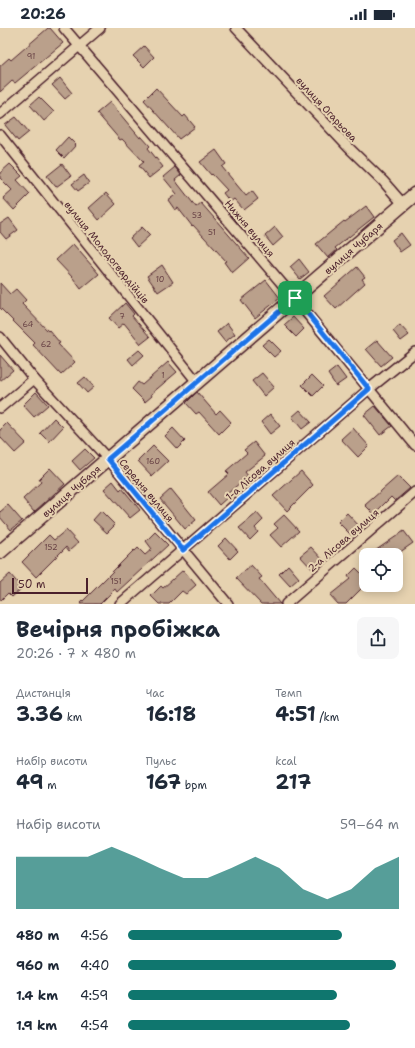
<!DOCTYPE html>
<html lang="uk">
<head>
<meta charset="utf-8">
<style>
  :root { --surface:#fff; --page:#f6f6f7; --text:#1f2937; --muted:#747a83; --accent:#0f766e }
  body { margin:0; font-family:"Shantell Sans",sans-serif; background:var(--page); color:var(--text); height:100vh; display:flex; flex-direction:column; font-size:15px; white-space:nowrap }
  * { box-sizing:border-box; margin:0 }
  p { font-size:13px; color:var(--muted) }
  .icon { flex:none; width:22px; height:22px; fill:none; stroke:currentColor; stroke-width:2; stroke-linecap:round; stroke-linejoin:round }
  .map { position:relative; height:576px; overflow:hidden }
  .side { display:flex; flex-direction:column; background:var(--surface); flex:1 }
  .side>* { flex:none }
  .tools { position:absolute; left:359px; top:520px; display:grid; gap:8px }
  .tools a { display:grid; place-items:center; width:44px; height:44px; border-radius:8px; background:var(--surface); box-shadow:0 2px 10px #0003; font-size:20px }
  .scale { position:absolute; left:12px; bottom:10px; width:76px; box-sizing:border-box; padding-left:4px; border:2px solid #4a1f2b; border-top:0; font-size:11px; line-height:14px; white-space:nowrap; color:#4a1f2b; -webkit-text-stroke:3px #e6d2b0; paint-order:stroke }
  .pin { position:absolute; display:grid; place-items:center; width:34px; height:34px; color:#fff; margin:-17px; border-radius:8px; box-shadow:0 2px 6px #0006 }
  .round { display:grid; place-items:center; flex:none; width:42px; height:42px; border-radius:8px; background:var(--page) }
  .overview { display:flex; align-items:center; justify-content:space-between; height:68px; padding:0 16px }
  h1 { font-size:22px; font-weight:700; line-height:30px }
  .metrics { display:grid; grid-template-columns:repeat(3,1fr); gap:6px; height:68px; padding:4px 16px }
  .metrics div { display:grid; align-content:center }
  .metrics b { font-size:20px; font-weight:700 }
  .metrics small { font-size:11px; font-weight:400 }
  .metrics p { font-size:11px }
  .chart { height:112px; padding:8px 16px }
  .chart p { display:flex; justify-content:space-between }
  .chart svg { width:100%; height:72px; margin-top:4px; fill:var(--accent); opacity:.7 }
  ul { padding:0 16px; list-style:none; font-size:13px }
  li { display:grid; grid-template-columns:64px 48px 1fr; align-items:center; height:30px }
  li i { height:10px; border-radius:5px; background:var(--accent) }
  .status { display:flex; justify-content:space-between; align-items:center; height:28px; padding:0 20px; background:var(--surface); direction:ltr }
  .status svg { height:11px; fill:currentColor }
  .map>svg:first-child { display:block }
</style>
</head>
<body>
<div class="status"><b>20:26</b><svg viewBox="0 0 49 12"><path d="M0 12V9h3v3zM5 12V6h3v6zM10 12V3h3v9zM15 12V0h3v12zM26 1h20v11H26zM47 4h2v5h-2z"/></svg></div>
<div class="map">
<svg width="415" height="576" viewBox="0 0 415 576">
  <rect width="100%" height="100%" fill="#e6d2b0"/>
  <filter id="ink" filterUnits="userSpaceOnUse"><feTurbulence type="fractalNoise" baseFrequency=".025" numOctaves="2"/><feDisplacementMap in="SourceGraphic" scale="8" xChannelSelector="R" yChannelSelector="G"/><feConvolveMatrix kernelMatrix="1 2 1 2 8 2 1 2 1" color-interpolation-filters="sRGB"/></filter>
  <g filter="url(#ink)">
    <g fill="#baa08b" stroke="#4a1f2b">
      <path d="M48 0H50L63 15 15 55 12 53 0 64V38L9 30 11 32Z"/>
      <path d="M144 18 154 29 144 39 133 28Z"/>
      <path d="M60 50 72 65 65 71 52 57Z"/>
      <path d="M156 60 183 89 185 87 195 99 179 111 144 72Z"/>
      <path d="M39 69 54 84 44 93 30 77Z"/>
      <path d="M110 74 140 110 141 108 150 118 148 120 163 139 149 150 139 138 144 134 122 111 120 112 97 85Z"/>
      <path d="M16 89 29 104 18 113 5 97Z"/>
      <path d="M68 109 76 117 64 130 56 122Z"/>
      <path d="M216 122 226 136 222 139 246 168 252 163 258 171 244 182 234 171 230 174 223 165 227 162 212 146 211 147 200 134Z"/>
      <path d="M10 136 22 148 17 152 30 166 14 182 3 170 12 162 0 150V145Z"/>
      <path d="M62 136 71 148 56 159 47 148Z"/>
      <path d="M175 139 181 147 175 152 196 179 201 175 249 230 232 245 224 234 226 233 193 197 192 198 178 180 175 182 168 172 177 166 163 149Z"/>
      <path d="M84 147 89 155 78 163 72 156Z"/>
      <path d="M106 165 116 176 99 192 89 180Z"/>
      <path d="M366 178 374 189 335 220 337 222 328 230 316 216 344 193 345 194Z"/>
      <path d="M9 190 18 202 6 211 0 204V196Z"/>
      <path d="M142 199 150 207 137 219 130 210Z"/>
      <path d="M275 199 283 209 273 218 265 208Z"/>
      <path d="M401 205 410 217 400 224 392 212Z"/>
      <path d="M73 216 99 246 81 261 73 250 56 232Z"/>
      <path d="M299 231 309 244 300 251 290 239Z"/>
      <path d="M162 237 173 254 158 264 147 248Z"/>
      <path d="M357 239 365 249 362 251 365 255 336 281 324 268Z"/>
      <path d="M266 252 280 270 255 290 241 272Z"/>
      <path d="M0 255 10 266 16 261 26 272 22 276 48 303 49 302 60 315 58 316 75 334 61 347 33 317 35 315 0 280Z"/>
      <path d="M125 275 134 286 132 288 150 309 141 316 124 295 118 300 109 290Z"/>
      <path d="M293 289 304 301 296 309 284 297Z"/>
      <path d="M227 295 235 306 225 314 217 304Z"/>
      <path d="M400 297 409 307 401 313 393 303Z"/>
      <path d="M269 311 281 323 274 329 262 317Z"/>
      <path d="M377 312 392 329 381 338 366 321Z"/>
      <path d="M139 322 144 327 133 337 128 331Z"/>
      <path d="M0 327 13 342 0 353Z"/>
      <path d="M168 334 177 344 151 366 152 368 145 374 132 361 138 354 142 357Z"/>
      <path d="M337 339 346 351 336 358 328 346Z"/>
      <path d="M262 345 274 359 264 368 252 353Z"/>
      <path d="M312 347 323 358 313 368 302 357Z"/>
      <path d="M85 349 94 359 87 365 78 355Z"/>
      <path d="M36 364 48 377 34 389 23 377Z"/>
      <path d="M197 364 216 386 220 382 231 394 219 406 199 384 196 386 186 375Z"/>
      <path d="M375 378 392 398 380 407 364 387Z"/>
      <path d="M300 382 311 394 302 401 292 389Z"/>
      <path d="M270 386 280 398 270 406 261 394Z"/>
      <path d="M54 390 63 399 49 414 40 405Z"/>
      <path d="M7 395 26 415 15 425 0 409V402Z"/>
      <path d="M173 400 185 413 177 421 165 408Z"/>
      <path d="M353 400 369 418 358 429 341 411Z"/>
      <path d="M254 414 265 428 245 444 248 448 227 466 229 468 219 477 208 464 229 446 226 443 247 425 244 422Z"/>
      <path d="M153 418 168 433 152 448 138 433Z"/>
      <path d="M85 421 94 430 80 442 72 433Z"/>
      <path d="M50 440 65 456 34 484 23 471 41 454 39 451Z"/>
      <path d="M301 443 313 457 287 483 273 468Z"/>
      <path d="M398 448 410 460 395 473 391 469 374 486 365 477Z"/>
      <path d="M113 453 120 462 122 460 140 482 130 490 104 461Z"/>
      <path d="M171 461 196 492 185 501 160 471Z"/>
      <path d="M8 477 22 493 11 502 0 489V484Z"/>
      <path d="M101 483 115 497 107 505 93 492Z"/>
      <path d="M257 485 263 492 255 500 258 504 250 512 239 500Z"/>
      <path d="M347 485 361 500 352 508 338 494Z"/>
      <path d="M284 487 299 503 281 519 270 507 278 500 274 496Z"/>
      <path d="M66 502 78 515 69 523 66 519 36 549 22 534 49 507 54 512Z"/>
      <path d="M404 503 413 515 396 527H369Z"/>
      <path d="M155 504 168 517 117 564 115 561 100 576H80L134 522 135 523 138 520 145 527 152 521 146 513Z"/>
      <path d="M226 510 238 523 230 531 218 518Z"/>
      <path d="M311 519 324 533 313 542 300 528Z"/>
      <path d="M251 537 262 549 259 551 280 576H261L236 550Z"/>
      <path d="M288 537 299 550 290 558 279 546Z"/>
      <path d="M356 540 366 550V556L346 576H338L330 567 350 551 348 548Z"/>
      <path d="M183 542 196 557 186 566 182 563 169 576H159L151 568 161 558 163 560Z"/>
      <path d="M10 546 22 560 12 569 8 565 0 573V555Z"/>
    </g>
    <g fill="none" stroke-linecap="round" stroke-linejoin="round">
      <g stroke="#4a1f2b" stroke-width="12">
        <g id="street">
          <path d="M64 0 295 271 415 417"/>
          <path d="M236 0 348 119 383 153 403 176"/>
          <path d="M0 86 100 0"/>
          <path d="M0 107 197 354"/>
          <path d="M0 309 34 351 108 431 228 576"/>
          <path d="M0 380 34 351"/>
          <path d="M120 576 369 361 415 324"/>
          <path d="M286 576 415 464"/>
        </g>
      </g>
      <g stroke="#4a1f2b" stroke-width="16">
        <path id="secondary" d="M0 524 415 166"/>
      </g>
      <use href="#street" stroke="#e6d2b0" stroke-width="9"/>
      <use href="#secondary" stroke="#e6d2b0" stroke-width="13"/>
    </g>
  </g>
  <g fill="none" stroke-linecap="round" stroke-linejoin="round" filter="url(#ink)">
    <g stroke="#fff" stroke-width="8">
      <path id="route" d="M295 270 369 361 183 522 108 431Z"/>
    </g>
    <use href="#route" stroke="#1a73e8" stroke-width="5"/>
  </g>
  <g text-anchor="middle" stroke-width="4" stroke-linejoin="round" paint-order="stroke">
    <g font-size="8" fill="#663f43">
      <text x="31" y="31">91</text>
      <text x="197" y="190">53</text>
      <text x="212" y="207">51</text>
      <text x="160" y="254">10</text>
      <text x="122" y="291">7</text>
      <text x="28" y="299">64</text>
      <text x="46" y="319">62</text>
      <text x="163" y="350">1</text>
      <text x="153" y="436">160</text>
      <text x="51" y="522">152</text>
      <text x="116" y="556">151</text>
    </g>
    <g font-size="10" fill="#4a1f2b" stroke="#e6d2b0">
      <text transform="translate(327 81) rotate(47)" y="4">вулиця Огарьова</text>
      <text transform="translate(250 200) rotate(50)" y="4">Нижня вулиця</text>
      <text transform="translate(353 220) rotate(-41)" y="4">вулиця Чубаря</text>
      <text transform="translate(107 224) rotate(51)" y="4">вулиця Молодогвардійців</text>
      <text transform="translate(260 441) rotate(-41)" y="4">1-а Лісова вулиця</text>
      <text transform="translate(147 462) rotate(50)" y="4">Середня вулиця</text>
      <text transform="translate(71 463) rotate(-41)" y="4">вулиця Чубаря</text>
      <text transform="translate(343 512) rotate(-41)" y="4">2-а Лісова вулиця</text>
    </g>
  </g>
</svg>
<div class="tools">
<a><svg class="icon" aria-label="locate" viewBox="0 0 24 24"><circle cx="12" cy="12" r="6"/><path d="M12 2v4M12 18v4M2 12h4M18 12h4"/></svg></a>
</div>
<div class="scale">50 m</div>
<div class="pin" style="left:295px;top:270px;background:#1e9e55"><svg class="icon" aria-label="arrive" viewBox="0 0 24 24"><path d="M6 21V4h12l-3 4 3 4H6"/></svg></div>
</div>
<section class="side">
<div class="overview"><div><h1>Вечірня пробіжка</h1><p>20:26 · 7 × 480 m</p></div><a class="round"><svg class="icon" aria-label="share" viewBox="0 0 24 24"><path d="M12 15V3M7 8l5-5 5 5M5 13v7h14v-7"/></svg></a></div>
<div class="metrics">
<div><p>Дистанція</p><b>3.36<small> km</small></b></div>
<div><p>Час</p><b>16:18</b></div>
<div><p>Темп</p><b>4:51<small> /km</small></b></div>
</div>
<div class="metrics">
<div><p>Набір висоти</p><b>49<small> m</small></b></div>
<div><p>Пульс</p><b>167<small> bpm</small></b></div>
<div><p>kcal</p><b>217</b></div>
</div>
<div class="chart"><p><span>Набір висоти</span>59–64 m</p>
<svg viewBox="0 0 160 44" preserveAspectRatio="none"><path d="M0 44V12L10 12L20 12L30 12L40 6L50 12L60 19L70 25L80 25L90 19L100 12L110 19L120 32L130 38L140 32L150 19L160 12V44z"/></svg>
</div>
<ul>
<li><b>480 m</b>4:56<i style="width:79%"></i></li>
<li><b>960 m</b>4:40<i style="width:99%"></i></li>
<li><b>1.4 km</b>4:59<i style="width:77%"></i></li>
<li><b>1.9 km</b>4:54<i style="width:82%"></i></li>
</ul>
</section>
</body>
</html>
